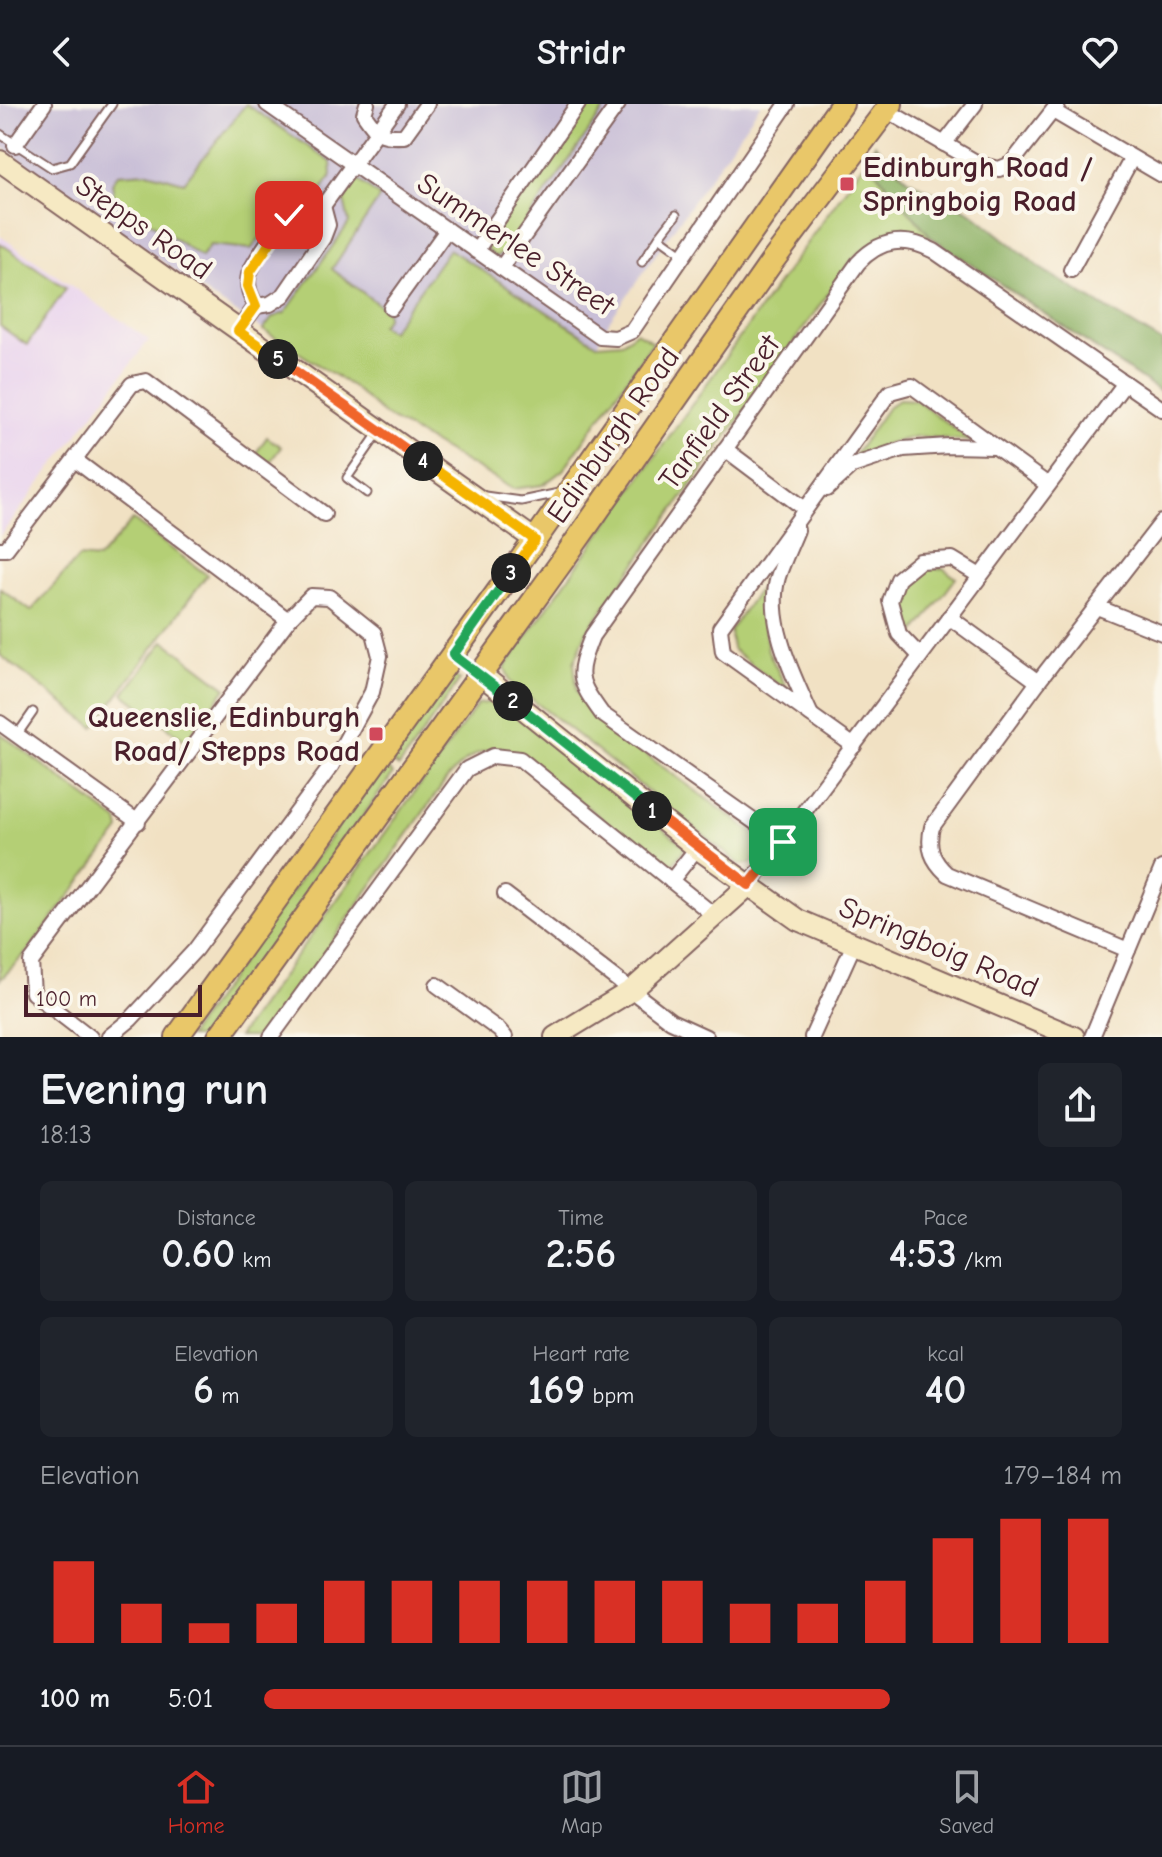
<!DOCTYPE html>
<html lang="en">
<head>
<meta charset="utf-8">
<style>
  :root { --surface:#171b24; --page:#20242c; --text:#f1f3f6; --muted:#9ea1a6; --line:#363941; --accent:#d93025 }
  body { margin:0; font-family:"Comic Neue",sans-serif; background:var(--page); color:var(--text); height:100vh; display:flex; flex-direction:column; font-size:30px; white-space:nowrap }
  * { box-sizing:border-box; margin:0 }
  p { font-size:26px; color:var(--muted) }
  .icon { flex:none; width:44px; height:44px; fill:none; stroke:currentColor; stroke-width:2; stroke-linecap:round; stroke-linejoin:round }
  .map { position:relative; height:933px; overflow:hidden }
  .details { display:flex; flex-direction:column; background:var(--surface); flex:1 }
  .details>* { flex:none }
  .scale { position:absolute; left:24px; bottom:20px; width:178px; box-sizing:border-box; padding-left:8px; border:4px solid #4a1f2b; border-top:0; font-size:22px; line-height:28px; white-space:nowrap; color:#4a1f2b; -webkit-text-stroke:6px #fbf7ec; paint-order:stroke }
  .pin { position:absolute; display:grid; place-items:center; width:68px; height:68px; color:#fff; margin:-34px; border-radius:16px; box-shadow:0 4px 12px #0006 }
  .km { position:absolute; width:40px; height:40px; margin:-20px; border-radius:50%; background:#222; color:#fff; font-size:22px; line-height:40px; text-align:center }
  .round { display:grid; place-items:center; flex:none; width:84px; height:84px; border-radius:12px; background:var(--page) }
  .headline { display:flex; align-items:center; justify-content:space-between; height:136px; padding:0 40px }
  h1 { font-size:44px; font-weight:600; line-height:60px }
  .figures { display:grid; grid-template-columns:repeat(3,1fr); gap:12px; height:136px; padding:8px 40px }
  .figures div { display:grid; align-content:center; border-radius:12px; background:var(--page); text-align:center }
  .figures b { font-size:40px; font-weight:600 }
  .figures small { font-size:22px; font-weight:400 }
  .figures p { font-size:22px }
  .chart { height:224px; padding:16px 40px }
  .chart p { display:flex; justify-content:space-between }
  .chart svg { width:100%; height:144px; margin-top:8px; stroke:var(--accent); stroke-width:6 }
  ul { padding:0 40px; list-style:none; font-size:26px }
  li { display:grid; grid-template-columns:128px 96px 1fr; align-items:center; height:60px }
  li i { height:20px; border-radius:10px; background:var(--accent) }
  header { display:flex; justify-content:space-between; align-items:center; height:104px; padding:0 40px; background:var(--surface); font-size:36px; font-weight:600 }
  .dock { display:flex; justify-content:space-around; align-items:center; height:112px; border-top:2px solid var(--line); background:var(--surface); font-size:22px; color:var(--muted) }
  .dock a { display:grid; justify-items:center; gap:4px }
  .dock .active { color:var(--accent) }
  .map>svg:first-child { display:block }
</style>
</head>
<body>
<header><svg class="icon" aria-label="back" viewBox="0 0 24 24"><path d="M15 5l-7 7 7 7"/></svg>Stridr<svg class="icon" aria-label="heart" viewBox="0 0 24 24"><path d="M12 20l-8-8c-3-5 5-10 8-4 3-6 11-1 8 4z"/></svg></header>
<div class="map">
<svg width="1162" height="933" viewBox="0 0 1162 933">
  <rect width="100%" height="100%" fill="#fbf7ec"/>
  <filter id="ink" filterUnits="userSpaceOnUse"><feTurbulence type="fractalNoise" baseFrequency=".0125" numOctaves="2"/><feDisplacementMap in="SourceGraphic" scale="16" xChannelSelector="R" yChannelSelector="G"/><feConvolveMatrix kernelMatrix="1 2 1 2 8 2 1 2 1" color-interpolation-filters="sRGB"/></filter>
  <filter id="wash" filterUnits="userSpaceOnUse"><feTurbulence type="fractalNoise" baseFrequency=".006" numOctaves="4" result="noise"/><feDisplacementMap in="SourceGraphic" scale="32" xChannelSelector="R" yChannelSelector="G"/><feGaussianBlur stdDeviation="1.8" result="paint"/><feColorMatrix in="noise" values="0 0 0 0 0 0 0 0 0 0 0 0 0 0 0 0 0 1.4 0 .05"/><feComposite in="paint" operator="in"/></filter>
  <g filter="url(#wash)">
    <rect width="100%" height="100%" fill="#f1e1c3"/>
    <path fill="#e8d2ee" d="M0 132 149 236 0 432Z"/>
    <path fill="#c9bfd7" d="M0 0H761L610 216 597 240 449 145 353 283 213 194 0 41Z"/>
    <g fill="#b4cf75" stroke="#7f7750" stroke-width="2">
      <path d="M246 0 331 58 332 71 321 87 295 90 251 145 210 141 201 153 114 93 112 79 118 70 148 68 184 78Z"/>
      <path d="M585 0H608L505 148 495 153 487 146 488 138Z"/>
      <path d="M866 56 931 133C894 130 881 128 853 155L586 529 574 559 577 587 597 615 759 733 762 741 752 759 741 761 510 578 505 563Z"/>
      <path d="M357 75 380 93 332 165 387 207V214L381 221 391 227 449 145 597 240 622 238 636 228 653 238 563 366 543 381 513 385 383 310 353 283 263 226 273 213 285 209 349 119 344 96Z"/>
      <path d="M0 139 66 184 27 241 0 222Z"/>
      <path d="M899 295 916 296 971 337 917 332 885 340 851 356 888 303Z"/>
      <path d="M267 333 281 343 269 359 256 349Z"/>
      <path d="M133 416 207 471 94 623 0 551V484L31 507 79 453 98 455Z"/>
      <path d="M943 464 956 474 914 530C892 513 894 477 923 467 929 465 937 465 943 464Z"/>
      <path d="M770 470 763 515 768 547 789 589 732 545 730 526Z"/>
      <path d="M164 537 226 584 186 637 124 590Z"/>
      <path d="M447 567 460 576 399 663 386 654Z"/>
      <path d="M500 597 686 743 668 766 518 649C482 641 471 649 447 675L264 933H238L478 600Z"/>
      <path d="M0 629 118 717 120 726 27 848 0 876Z"/>
      <path d="M382 661 393 670 206 933H188Z"/>
    </g>
    <path fill="#8fb266" stroke="#6c6848" stroke-width="2" d="M875 40 907 75 971 108 1043 166 1162 238V289L931 133 866 56Z"/>
  </g>
  <g filter="url(#ink)">
    <g fill="none" stroke-linecap="round" stroke-linejoin="round">
      <g stroke="#846360" stroke-width="11">
        <g id="lane">
          <path d="M0 30 52 64 70 59 112 0"/>
          <path d="M676 111 659 133 684 151"/>
          <path d="M642 158 659 133"/>
          <path d="M367 389 347 374 379 328"/>
          <path d="M485 392 521 397 559 389"/>
          <path d="M17 631 33 608"/>
        </g>
      </g>
      <g stroke="#846360" stroke-width="18">
        <g id="street">
          <path d="M267 0 600 233 616 234 632 227 787 0"/>
          <path d="M367 0 364 10C378 30 380 33 404 32L427 0"/>
          <path d="M886 6 981 61 999 65 1011 60 1058 0"/>
          <path d="M1053 7 1162 71"/>
          <path d="M944 40 975 0"/>
          <path d="M15 41 44 0"/>
          <path d="M323 102 397 0"/>
          <path d="M476 147 578 0"/>
          <path d="M501 164 618 0"/>
          <path d="M1071 166 1132 54"/>
          <path d="M256 202C251 192 246 183 249 171 252 160 287 108 298 102 305 98 315 100 323 102"/>
          <path d="M391 204 447 126"/>
          <path d="M238 227 256 202 270 200 284 191 323 134 328 121 323 102"/>
          <path d="M725 345 805 405"/>
          <path d="M75 356 288 516"/>
          <path d="M827 385 852 362 903 345 949 342 995 343"/>
          <path d="M797 426C791 441 783 457 778 473 765 517 793 571 811 611"/>
          <path d="M0 445H6L132 280 146 277 324 410"/>
          <path d="M1097 503 1162 529"/>
          <path d="M949 513 1038 578"/>
          <path d="M920 552 899 530 890 497 898 475 920 457 952 455 980 472"/>
          <path d="M0 619 138 718"/>
          <path d="M854 642 723 548 720 524 890 288 912 282 1048 381"/>
          <path d="M783 738 602 610C577 575 576 572 592 532L858 159C880 135 905 132 934 147L1162 305"/>
          <path d="M671 777 697 744"/>
          <path d="M749 781 1125 279"/>
          <path d="M505 790 671 917 706 933"/>
          <path d="M1128 846 947 770C932 756 927 744 932 723L1038 578 1162 418"/>
          <path d="M437 881 499 926 505 933"/>
          <path d="M90 933 33 889 31 858 288 516 311 492 329 493 374 529 380 552 372 588 332 661 195 846 131 915 109 933"/>
          <path d="M271 933 467 665 493 652 520 655 715 812"/>
          <path d="M812 933 854 840"/>
          <path d="M1092 933 1162 764"/>
        </g>
      </g>
      <g stroke="#846360" stroke-width="24">
        <g id="secondary">
          <path d="M0 57 535 436"/>
          <path d="M479 569 697 744 798 816 1074 933"/>
          <path d="M555 933 632 886 749 781"/>
        </g>
      </g>
      <g stroke="#846360" stroke-width="26">
        <g id="primary">
          <path d="M177 933 535 436 842 0"/>
          <path d="M219 933 563 456 771 159 891 0"/>
        </g>
      </g>
      <use href="#lane" stroke="#fff" stroke-width="7"/>
      <use href="#street" stroke="#fff" stroke-width="14"/>
      <use href="#secondary" stroke="#f6e9c3" stroke-width="20"/>
      <use href="#primary" stroke="#e9c769" stroke-width="22"/>
    </g>
  </g>
  <g fill="none" stroke-linecap="round" stroke-linejoin="round" filter="url(#ink)">
    <g stroke="#fff" stroke-width="16">
      <path id="split-1" d="M652 707 749 781 783 738"/>
    </g>
    <g stroke="#fff" stroke-width="16">
      <path id="split-2" d="M513 597 652 707"/>
    </g>
    <g stroke="#fff" stroke-width="16">
      <path id="split-3" d="M511 469 453 551 513 597"/>
    </g>
    <g stroke="#fff" stroke-width="16">
      <path id="split-4" d="M423 357 535 436 511 469"/>
    </g>
    <g stroke="#fff" stroke-width="16">
      <path id="split-5" d="M278 255 423 357"/>
    </g>
    <g stroke="#fff" stroke-width="16">
      <path id="split-6" d="M278 255 238 227 256 202 248 182 250 168 289 111"/>
    </g>
    <use href="#split-1" stroke="#f0652b" stroke-width="10"/>
    <use href="#split-2" stroke="#22a559" stroke-width="10"/>
    <use href="#split-3" stroke="#22a559" stroke-width="10"/>
    <use href="#split-4" stroke="#f5b400" stroke-width="10"/>
    <use href="#split-5" stroke="#f0652b" stroke-width="10"/>
    <use href="#split-6" stroke="#f5b400" stroke-width="10"/>
  </g>
  <g fill="#d1495b" stroke="#fbf7ec" stroke-width="3">
    <rect x="839" y="72" width="16" height="16" rx="4"/>
    <rect x="368" y="622" width="16" height="16" rx="4"/>
  </g>
  <g text-anchor="middle" stroke-width="8" stroke-linejoin="round" paint-order="stroke">
    <g font-size="30" font-weight="bold" fill="#4a1f2b" stroke="#fbf7ec" text-anchor="start">
      <text x="863" y="73">Edinburgh Road /<tspan x="863" dy="34">Springboig Road</tspan></text>
      <text x="360" y="623" text-anchor="end">Queenslie, Edinburgh<tspan x="360" dy="34">Road/ Stepps Road</tspan></text>
    </g>
    <g font-size="30" fill="#4a1f2b" stroke="#fbf7ec">
      <text transform="translate(144 123) rotate(35)" y="10">Stepps Road</text>
      <text transform="translate(516 140) rotate(34)" y="10">Summerlee Street</text>
      <text transform="translate(719 308) rotate(-54)" y="10">Tanfield Street</text>
      <text transform="translate(613 331) rotate(-55)" y="10">Edinburgh Road</text>
      <text transform="translate(939 843) rotate(23)" y="10">Springboig Road</text>
    </g>
  </g>
</svg>
<div class="scale">100 m</div>
<div class="pin" style="left:783px;top:738px;background:#1e9e55"><svg class="icon" aria-label="arrive" viewBox="0 0 24 24"><path d="M6 21V4h12l-3 4 3 4H6"/></svg></div>
<div class="pin" style="left:289px;top:111px;background:#d93025"><svg class="icon" aria-label="check" viewBox="0 0 24 24"><path d="M5 12l5 5 9-10"/></svg></div>
<b class="km" style="left:652px;top:707px">1</b>
<b class="km" style="left:513px;top:597px">2</b>
<b class="km" style="left:511px;top:469px">3</b>
<b class="km" style="left:423px;top:357px">4</b>
<b class="km" style="left:278px;top:255px">5</b>
</div>
<section class="details">
<div class="headline"><div><h1>Evening run</h1><p>18:13</p></div><a class="round"><svg class="icon" aria-label="share" viewBox="0 0 24 24"><path d="M12 15V3M7 8l5-5 5 5M5 13v7h14v-7"/></svg></a></div>
<div class="figures">
<div><p>Distance</p><b>0.60<small> km</small></b></div>
<div><p>Time</p><b>2:56</b></div>
<div><p>Pace</p><b>4:53<small> /km</small></b></div>
</div>
<div class="figures">
<div><p>Elevation</p><b>6<small> m</small></b></div>
<div><p>Heart rate</p><b>169<small> bpm</small></b></div>
<div><p>kcal</p><b>40</b></div>
</div>
<div class="chart"><p><span>Elevation</span>179–184 m</p>
<svg viewBox="0 0 160 44" preserveAspectRatio="none"><path d="M5 44V19M15 44V32M25 44V38M35 44V32M45 44V25M55 44V25M65 44V25M75 44V25M85 44V25M95 44V25M105 44V32M115 44V32M125 44V25M135 44V12M145 44V6M155 44V6"/></svg>
</div>
<ul>
<li><b>100 m</b>5:01<i style="width:73%"></i></li>
</ul>
</section>
<nav class="dock">
<a class="active"><svg class="icon" aria-label="home" viewBox="0 0 24 24"><path d="M3 11l9-7 9 7M6 9v11h12V9"/></svg>Home</a>
<a><svg class="icon" aria-label="map" viewBox="0 0 24 24"><path d="M3 6l6-2 6 2 6-2v14l-6 2-6-2-6 2zM9 4v14M15 6v14"/></svg>Map</a>
<a><svg class="icon" aria-label="saved" viewBox="0 0 24 24"><path d="M7 4h10v16l-5-4-5 4z"/></svg>Saved</a>
</nav>
</body>
</html>
